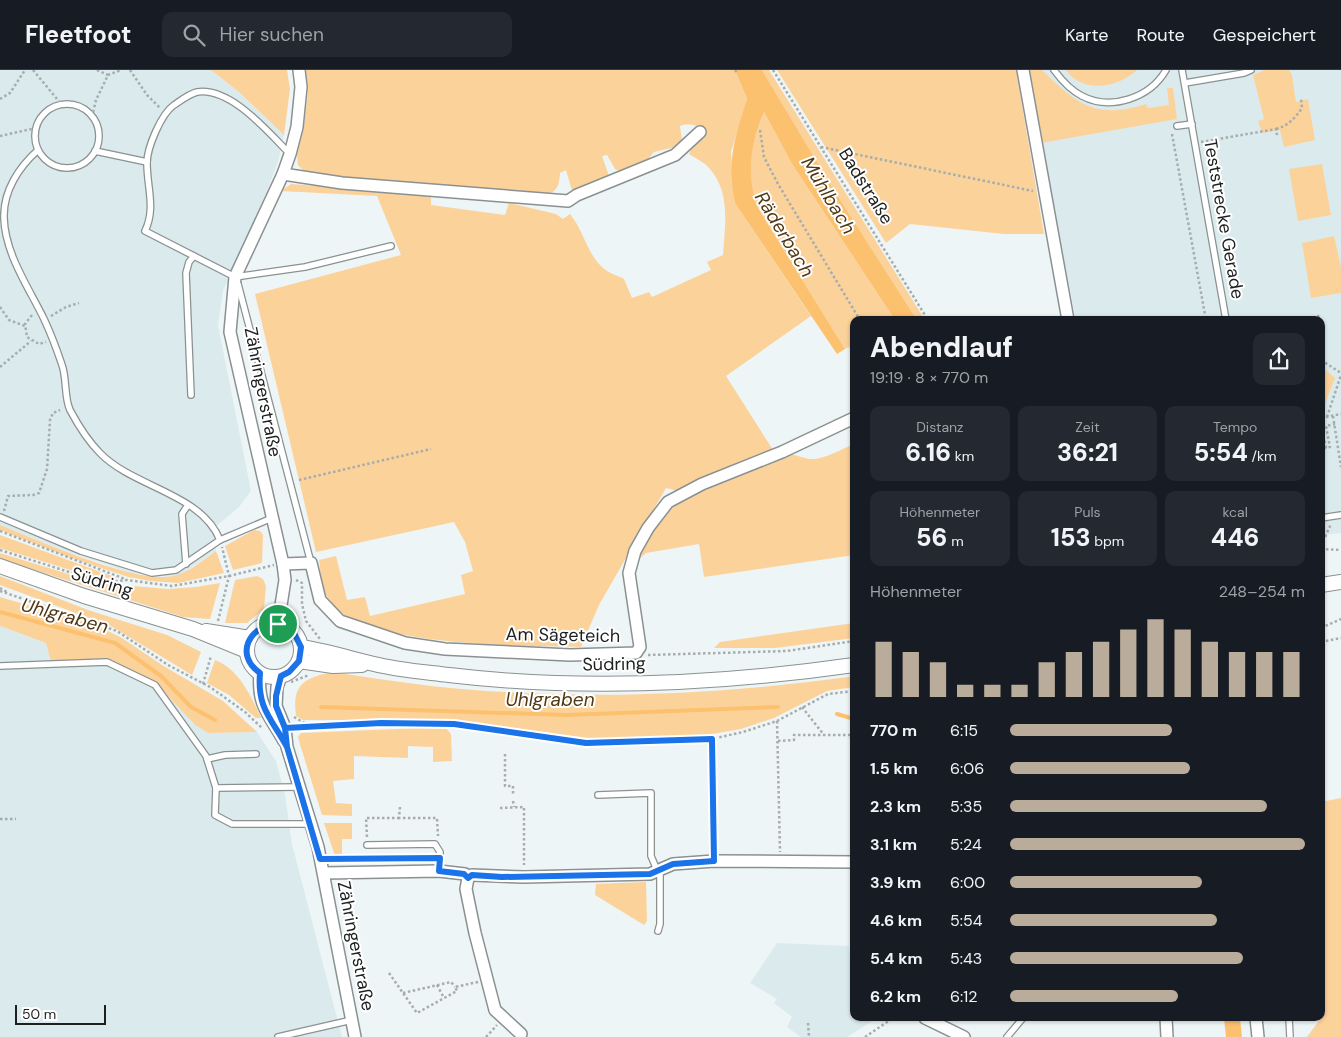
<!DOCTYPE html>
<html lang="de">
<head>
<meta charset="utf-8">
<style>
  :root { --surface:#171b24; --page:#242831; --text:#f1f3f6; --muted:#9ea1a6; --line:#363941; --accent:#b9ac9a }
  body { margin:0; font-family:"DM Sans",sans-serif; background:var(--page); color:var(--text); height:100vh; display:flex; flex-direction:column; font-size:19px; white-space:nowrap }
  * { box-sizing:border-box; margin:0 }
  p { font-size:16px; color:var(--muted) }
  .icon { flex:none; width:28px; height:28px; fill:none; stroke:currentColor; stroke-width:2; stroke-linecap:round; stroke-linejoin:round }
  .map { position:relative; flex:1; overflow:hidden }
  .sheet { position:absolute; left:850px; top:246px; width:475px; height:705px; display:flex; flex-direction:column; background:var(--surface); border-radius:10px; box-shadow:0 1px 4px #0004 }
  .sheet>* { flex:none }
  .scale { position:absolute; left:15px; bottom:12px; width:91px; box-sizing:border-box; padding-left:5px; border:2px solid #1e2020; border-top:0; font-size:14px; line-height:18px; white-space:nowrap; color:#1e2020; -webkit-text-stroke:4px #fff; paint-order:stroke }
  .pin { position:absolute; display:grid; place-items:center; width:42px; height:42px; color:#fff; margin:-21px; border:2px solid #fff; border-radius:50%; box-shadow:0 1px 5px #0007 }
  .round { display:grid; place-items:center; flex:none; width:52px; height:52px; border-radius:10px; background:var(--page) }
  .overview { display:flex; align-items:center; justify-content:space-between; height:85px; padding:0 20px }
  h1 { font-size:28px; font-weight:800; line-height:38px }
  .figures { display:grid; grid-template-columns:repeat(3,1fr); gap:8px; height:85px; padding:5px 20px }
  .figures div { display:grid; align-content:center; border-radius:10px; background:var(--page); text-align:center }
  .figures b { font-size:25px; font-weight:800 }
  .figures small { font-size:14px; font-weight:400 }
  .figures p { font-size:14px }
  .chart { height:140px; padding:10px 20px }
  .chart p { display:flex; justify-content:space-between }
  .chart svg { width:100%; height:90px; margin-top:5px; stroke:var(--accent); stroke-width:6 }
  ul { padding:0 20px; list-style:none; font-size:16px }
  li { display:grid; grid-template-columns:80px 60px 1fr; align-items:center; height:38px }
  li i { height:12px; border-radius:6px; background:var(--accent) }
  header { display:flex; align-items:center; gap:30px; box-sizing:border-box; height:70px; padding:0 25px; background:var(--surface); border-bottom:1px solid var(--line) }
  header strong { font-size:24px }
  nav { display:flex; gap:28px; margin-inline-start:auto; font-size:18px }
  .search { width:350px; height:45px; background:var(--page); display:flex; align-items:center; gap:12px; box-sizing:border-box; padding:0 18px; border-radius:10px; color:var(--muted); font-size:19px }
  .map>svg:first-child { display:block }
</style>
</head>
<body>
<header>
<strong>Fleetfoot</strong>
<div class="search"><svg class="icon" aria-label="search" viewBox="0 0 24 24"><circle cx="10" cy="10" r="6"/><path d="M15 15l6 6"/></svg>Hier suchen</div>
<nav><a>Karte</a><a>Route</a><a>Gespeichert</a></nav>
</header>
<div class="map">
<svg width="1341" height="967" viewBox="0 0 1341 967">
  <rect width="100%" height="100%" fill="#eef5f6"/>
  <g fill="#dbebed">
    <path d="M0 0H211L240 23 284 65 278 92 267 121 223 221 218 255 251 421 239 437 213 459 216 481 182 504 171 507 131 503 68 482 0 455Z"/>
    <path d="M1027 0H1341V463L1322 465 1321 462V250H1076Z"/>
    <path d="M0 556 46 573 52 590 108 589 156 613 195 655 208 663 257 662 276 691 285 724 292 774 342 967H0Z"/>
    <path d="M777 873 849 876 851 907 854 911V948H871V952L847 967H801L787 957 792 947 774 933 777 929 750 913Z"/>
  </g>
  <g fill="#fcd29b">
    <path d="M211 0H287L290 19 284 65 240 23Z"/>
    <path d="M306 0H735L747 29 731 82 735 133 811 246 726 306 773 380 678 421 666 418 599 535 581 577C526 576 365 577 331 533 321 520 321 505 319 490L336 486 347 530 365 527 370 546 465 524 461 505 473 501 465 472 454 452 316 482 255 224 401 185 377 126 281 121 291 114 431 125V135L505 145 509 133 556 144 563 149 570 144C584 161 587 184 603 198 609 203 618 206 624 209L632 228 649 222 652 227 711 200 707 192 723 185C725 155 731 122 709 98 704 92 695 88 689 84L692 77 705 67V61C699 55 688 53 680 56L682 71 679 76 654 82 643 95 621 102 615 99 607 85 602 86 609 106 573 124 566 100 560 103C559 117 557 122 543 126L345 109 314 104 304 101 298 95 297 85 304 56 308 22Z"/>
    <path d="M762 0H769L925 250H917L834 120Z"/>
    <path d="M777 0H1016L1044 164H1004L910 154 886 173Z"/>
    <path d="M1027 0H1042C1077 34 1095 50 1146 34L1148 38 1169 35 1167 18H1173L1177 49 1041 73Z"/>
    <path d="M1066 0H1137C1118 18 1083 24 1066 0Z"/>
    <path d="M1265 0H1289L1292 5 1296 32 1308 29 1315 70 1284 77 1280 60 1262 63 1258 51 1264 49 1253 5Z"/>
    <path d="M764 42 792 94 895 250H854V284L849 277 845 279 758 138C745 101 750 77 764 42Z"/>
    <path d="M1322 94 1331 145 1298 151 1289 99Z"/>
    <path d="M1334 166 1341 197V223L1311 228 1302 173Z"/>
    <path d="M1321 296 1335 308 1325 334H1321Z"/>
    <path d="M854 374V485L704 507 699 474 646 483 638 490C648 440 697 422 738 403 752 397 766 389 780 385 792 381 803 390 814 389 826 388 842 379 854 374Z"/>
    <path d="M0 455C39 470 134 514 173 506 189 503 203 490 216 481L224 503 178 513 150 511 128 507 69 487 0 460Z"/>
    <path d="M254 460 260 461 263 465 262 493 233 500 225 476Z"/>
    <path d="M0 465 117 508 110 510 99 509 0 478Z"/>
    <path d="M0 483 97 513 168 519 196 517 220 513 210 549 183 547 0 489Z"/>
    <path d="M0 506 88 540 167 565 201 582 192 605 111 556 0 515Z"/>
    <path d="M257 506 263 509 266 516 264 539 247 553H225L235 510Z"/>
    <path d="M0 527 98 556 122 568 162 595 223 631 257 662 208 663 195 655 156 613 108 589 51 591 46 573 0 556Z"/>
    <path d="M854 553V568L775 578H714L720 572Z"/>
    <path d="M215 590C238 598 252 627 261 648H256L229 625 207 613Z"/>
    <path d="M333 602C366 607 398 612 431 616 571 631 714 626 854 606V617L827 621 774 648 741 659 706 665 596 669 455 650H303L296 646C292 615 303 608 333 602Z"/>
    <path d="M445 657 451 664 452 691 433 692V677L408 676V688L354 686V709L333 711 336 733 352 734V746L322 745 299 671 298 667 301 663Z"/>
    <path d="M1341 728V967H1307L1321 948V732Z"/>
    <path d="M324 753H352V769H342V785L335 786Z"/>
    <path d="M646 812 647 851 644 855 595 825 596 814Z"/>
  </g>
  <g fill="#fcc16e">
    <path d="M735 0H762L834 120 917 250H895L792 94 764 42C750 75 746 104 758 138L845 279 837 284 735 133C727 91 734 69 747 29Z"/>
    <path d="M1224 948H1240L1242 967H1226Z"/>
  </g>
  <g fill="none" stroke-linecap="round" stroke-linejoin="round">
    <g stroke="#fcc16e" stroke-width="4">
      <path d="M0 542 115 573 161 606 191 637 215 650"/>
      <path d="M321 637 567 645 778 637"/>
      <path d="M837 644 854 649"/>
    </g>
    <g stroke="#8b9191" stroke-width="8">
      <g id="service">
        <path d="M1054 0C1062 11 1070 20 1082 26 1111 41 1150 28 1166 0"/>
        <path d="M1182 0 1226 250"/>
        <path d="M1185 13 1244 3 1251 0"/>
        <circle cx="67" cy="66" r="32"/>
        <path d="M1177 56 1192 54"/>
        <path d="M38 80C19 97 3 121 4 148 5 184 29 218 44 249 51 264 57 280 62 295 67 309 64 327 70 340 78 355 88 371 100 383 134 418 201 423 220 470"/>
        <path d="M95 81 147 92"/>
        <path d="M290 84C268 62 231 17 197 22 189 24 180 31 174 35 161 44 147 78 147 93 147 118 156 138 145 161L235 207 305 197 391 176"/>
        <path d="M238 214 311 493"/>
        <path d="M191 325 186 203 189 192 194 186"/>
        <path d="M0 447 81 481 152 503 176 500 220 470 272 448"/>
        <path d="M1321 448 1341 445"/>
        <path d="M186 494 182 444 188 435"/>
        <path d="M0 596 107 592 155 615 206 686 216 718 215 745 232 754H310"/>
        <path d="M207 689 225 685 256 684"/>
        <path d="M216 718 299 717"/>
        <path d="M598 725 651 723V786L657 800"/>
        <path d="M367 775 435 774 440 782 439 801"/>
        <path d="M658 861 660 854V799"/>
        <path d="M1289 948 1290 967"/>
        <path d="M278 967 352 950"/>
        <path d="M1007 967 1023 948"/>
      </g>
    </g>
    <g stroke="#8b9191" stroke-width="14">
      <g id="minor">
        <path d="M1023 0 1068 250"/>
        <path d="M283 104 342 113 568 131 577 125 675 85 700 62"/>
        <path d="M283 494 311 493 320 530 340 551 405 573 445 579 570 585 636 583 640 577 629 503 635 481 648 458 668 432 702 414 782 382 854 348"/>
        <path d="M278 554 285 510 283 494 230 262 235 207 283 104 290 84 297 57 301 17 299 0"/>
        <path d="M260 603C257 636 269 644 284 671"/>
        <path d="M281 606 277 617 276 636 285 658 287 677 318 777 355 967"/>
        <path d="M324 803 439 801 465 804"/>
        <path d="M472 805 524 807 650 804 673 794 714 791 854 792"/>
        <path d="M468 808 466 819 475 863 495 940 521 964"/>
        <path d="M925 948 964 967"/>
        <path d="M1166 948 1167 967"/>
        <path d="M1256 948 1258 967"/>
      </g>
    </g>
    <g stroke="#8b9191" stroke-width="16">
      <g id="tertiary">
        <path d="M0 496 84 526 193 559 247 581"/>
        <path d="M1321 515 1341 512"/>
        <circle cx="274" cy="580" r="27"/>
        <path d="M206 561 250 568"/>
        <path d="M301 577C326 581 349 588 374 594 398 600 425 602 449 605 583 621 721 614 854 595"/>
        <path d="M299 591 333 596 362 595"/>
      </g>
    </g>
    <g stroke="#a7acad" stroke-width="2.5" stroke-dasharray="2.5 2.5" stroke-linecap="butt">
      <path d="M33 0 62 35"/>
      <path d="M97 0 108 5"/>
      <path d="M130 0 147 25 160 38"/>
      <path d="M735 0 738 4"/>
      <path d="M773 0 928 250"/>
      <path d="M0 29 10 23 25 0"/>
      <path d="M92 47 96 30 108 5 121 0"/>
      <path d="M1276 59C1288 56 1295 48 1302 38L1301 29"/>
      <path d="M760 60 764 87 778 114 860 250"/>
      <path d="M1172 64 1206 250"/>
      <path d="M0 66 36 58"/>
      <path d="M1201 72 1276 59 1277 65"/>
      <path d="M821 77 1033 121"/>
      <path d="M0 237 9 250 25 256"/>
      <path d="M32 245 25 254 27 267 39 274 46 272"/>
      <path d="M1318 245 1319 250"/>
      <path d="M51 246 66 237 79 233"/>
      <path d="M1321 290 1341 303"/>
      <path d="M0 297 31 271"/>
      <path d="M1333 346 1341 397"/>
      <path d="M1327 347 1341 305"/>
      <path d="M1321 348 1341 344"/>
      <path d="M1321 370 1324 369 1326 378 1330 377 1326 356 1335 354"/>
      <path d="M299 410 431 379"/>
      <path d="M4 441 8 426 33 425 39 423 47 399 50 350 53 343 60 340"/>
      <path d="M0 461 125 509"/>
      <path d="M1321 476 1331 454"/>
      <path d="M1321 479 1341 480"/>
      <path d="M0 480 88 508 107 512 127 510 172 516 229 506 274 495"/>
      <path d="M296 510 302 513V534L306 551 320 569"/>
      <path d="M0 518 7 522"/>
      <path d="M0 521 117 561 168 595 210 617 245 642 262 658"/>
      <path d="M218 551 229 506 222 477"/>
      <path d="M1321 558 1341 549"/>
      <path d="M1321 572 1341 568"/>
      <path d="M648 585 787 581 854 571"/>
      <path d="M291 612 309 605"/>
      <path d="M203 614 211 586"/>
      <path d="M802 637 824 665"/>
      <path d="M294 647 308 655"/>
      <path d="M777 651 780 782"/>
      <path d="M296 657 381 653 454 654 585 673 712 669 743 662 777 651 828 624 854 621"/>
      <path d="M712 669 714 779"/>
      <path d="M778 671 794 670V665H851L854 764"/>
      <path d="M505 684V716H513V725"/>
      <path d="M513 731 514 737"/>
      <path d="M400 737 399 748H437L438 766"/>
      <path d="M500 738 524 737V795"/>
      <path d="M0 749H16"/>
      <path d="M367 767 366 748H399"/>
      <path d="M331 789H403"/>
      <path d="M389 903 417 943 457 921 455 917 478 912"/>
      <path d="M437 915 444 928"/>
      <path d="M403 923 451 912 455 917"/>
      <path d="M808 953 809 967"/>
      <path d="M486 967 497 955"/>
      <path d="M865 967 893 948"/>
    </g>
    <use href="#service" stroke="#fff" stroke-width="5.5"/>
    <use href="#minor" stroke="#fff" stroke-width="11"/>
    <use href="#tertiary" stroke="#fff" stroke-width="14"/>
  </g>
  <g fill="none" stroke-linecap="round" stroke-linejoin="round">
    <g stroke="#fff" stroke-width="10">
      <path id="route" d="M278 554 294 563 301 577 299 591 289 602 281 606 276 626V636L285 658 287 677 320 789 440 788 439 801 464 804 468 808 472 805 502 807 650 804 673 794 714 791 712 669 586 673 454 654 381 653 285 658 287 677C271 648 257 638 260 603 234 585 249 555 278 554"/>
    </g>
    <use href="#route" stroke="#1a73e8" stroke-width="6"/>
  </g>
  <g text-anchor="middle" stroke-width="4" stroke-linejoin="round" paint-order="stroke">
    <g font-size="18" fill="#1e2020" stroke="#fff">
      <text transform="translate(866 116) rotate(58)" y="6">Badstraße</text>
      <text transform="translate(1224 149) rotate(80)" y="6">Teststrecke Gerade</text>
      <text transform="translate(263 322) rotate(79)" y="6">Zähringerstraße</text>
      <text transform="translate(102 512) rotate(17)" y="6">Südring</text>
      <text transform="translate(563 565) rotate(1)" y="6">Am Sägeteich</text>
      <text transform="translate(614 594) rotate(-1)" y="6">Südring</text>
      <text transform="translate(356 876) rotate(79)" y="6">Zähringerstraße</text>
    </g>
    <g font-size="19" font-style="italic" fill="#513916" stroke="#fff">
      <text transform="translate(829 125) rotate(59)" y="7">Mühlbach</text>
      <text transform="translate(785 164) rotate(59)" y="7">Räderbach</text>
      <text transform="translate(65 545) rotate(15)" y="7">Uhlgraben</text>
      <text x="550" y="636">Uhlgraben</text>
    </g>
  </g>
</svg>
<div class="scale">50 m</div>
<div class="pin" style="left:278px;top:554px;background:#1e9e55"><svg class="icon" aria-label="arrive" viewBox="0 0 24 24"><path d="M6 21V4h12l-3 4 3 4H6"/></svg></div>
<section class="sheet">
<div class="overview"><div><h1>Abendlauf</h1><p>19:19 · 8 × 770 m</p></div><a class="round"><svg class="icon" aria-label="share" viewBox="0 0 24 24"><path d="M12 15V3M7 8l5-5 5 5M5 13v7h14v-7"/></svg></a></div>
<div class="figures">
<div><p>Distanz</p><b>6.16<small> km</small></b></div>
<div><p>Zeit</p><b>36:21</b></div>
<div><p>Tempo</p><b>5:54<small> /km</small></b></div>
</div>
<div class="figures">
<div><p>Höhenmeter</p><b>56<small> m</small></b></div>
<div><p>Puls</p><b>153<small> bpm</small></b></div>
<div><p>kcal</p><b>446</b></div>
</div>
<div class="chart"><p><span>Höhenmeter</span>248–254 m</p>
<svg viewBox="0 0 160 44" preserveAspectRatio="none"><path d="M5 44V17M15 44V22M25 44V27M35 44V38M45 44V38M55 44V38M65 44V27M75 44V22M85 44V17M95 44V11M105 44V6M115 44V11M125 44V17M135 44V22M145 44V22M155 44V22"/></svg>
</div>
<ul>
<li><b>770 m</b>6:15<i style="width:55%"></i></li>
<li><b>1.5 km</b>6:06<i style="width:61%"></i></li>
<li><b>2.3 km</b>5:35<i style="width:87%"></i></li>
<li><b>3.1 km</b>5:24<i style="width:100%"></i></li>
<li><b>3.9 km</b>6:00<i style="width:65%"></i></li>
<li><b>4.6 km</b>5:54<i style="width:70%"></i></li>
<li><b>5.4 km</b>5:43<i style="width:79%"></i></li>
<li><b>6.2 km</b>6:12<i style="width:57%"></i></li>
</ul>
</section>
</div>
</body>
</html>
